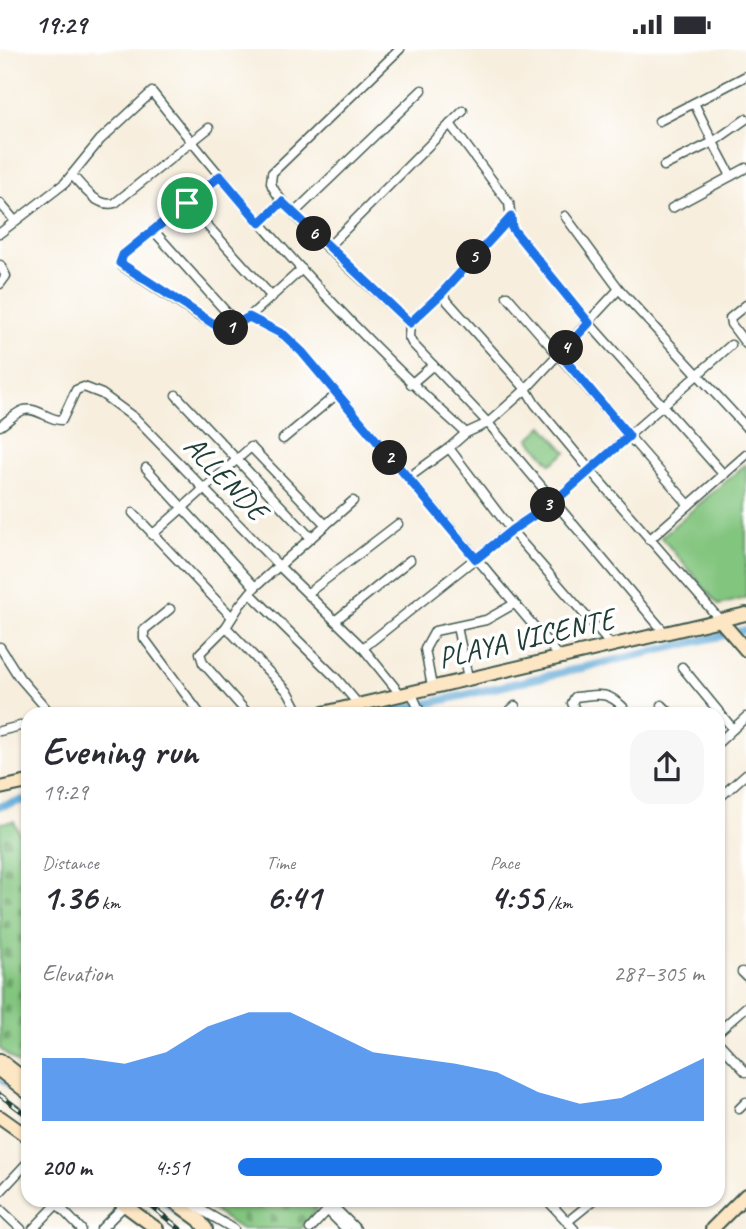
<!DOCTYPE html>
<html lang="en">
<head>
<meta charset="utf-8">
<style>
  :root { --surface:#fff; --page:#f7f7f7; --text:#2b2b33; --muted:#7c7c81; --accent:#1a73e8 }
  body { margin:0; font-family:Caveat,sans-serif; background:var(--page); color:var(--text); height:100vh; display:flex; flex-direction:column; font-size:26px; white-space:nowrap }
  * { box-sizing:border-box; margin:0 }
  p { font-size:23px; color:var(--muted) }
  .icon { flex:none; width:38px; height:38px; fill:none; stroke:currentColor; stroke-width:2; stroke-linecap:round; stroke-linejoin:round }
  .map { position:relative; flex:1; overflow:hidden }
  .details { position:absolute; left:21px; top:658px; width:704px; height:500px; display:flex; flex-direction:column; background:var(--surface); border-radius:21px; box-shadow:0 2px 5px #0004 }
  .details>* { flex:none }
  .pin { position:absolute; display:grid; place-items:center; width:60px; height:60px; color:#fff; margin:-30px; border:4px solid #fff; border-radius:50%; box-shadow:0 2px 7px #0007 }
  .km { position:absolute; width:35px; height:35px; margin:-18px; border-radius:50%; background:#222; color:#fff; font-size:19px; line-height:35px; text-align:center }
  .round { display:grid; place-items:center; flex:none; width:74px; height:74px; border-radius:21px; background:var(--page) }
  .head { display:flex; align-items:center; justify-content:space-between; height:119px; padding:0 21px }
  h1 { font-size:38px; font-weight:600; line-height:52px }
  .stats { display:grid; grid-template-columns:repeat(3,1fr); gap:10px; height:119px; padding:7px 21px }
  .stats div { display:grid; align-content:center }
  .stats b { font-size:35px; font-weight:600 }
  .stats small { font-size:19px; font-weight:400 }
  .stats p { font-size:19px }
  .chart { height:196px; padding:14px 21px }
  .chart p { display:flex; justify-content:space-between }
  .chart svg { width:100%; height:126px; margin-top:7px; fill:var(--accent); opacity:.7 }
  ul { padding:0 21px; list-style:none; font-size:23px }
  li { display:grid; grid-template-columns:112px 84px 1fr; align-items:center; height:52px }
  li i { height:18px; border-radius:9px; background:var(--accent) }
  .status { display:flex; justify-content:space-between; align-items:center; height:49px; padding:0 35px; background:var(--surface); direction:ltr }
  .status svg { height:19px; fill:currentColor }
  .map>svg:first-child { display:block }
</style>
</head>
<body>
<div class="status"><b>19:29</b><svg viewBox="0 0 49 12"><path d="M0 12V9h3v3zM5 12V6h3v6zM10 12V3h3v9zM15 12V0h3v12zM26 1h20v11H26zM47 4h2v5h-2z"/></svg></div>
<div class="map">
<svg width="746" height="1180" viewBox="0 0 746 1180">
  <defs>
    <pattern id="cemetery-stones" width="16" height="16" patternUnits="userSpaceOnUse" patternTransform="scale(1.75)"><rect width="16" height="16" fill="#82c57e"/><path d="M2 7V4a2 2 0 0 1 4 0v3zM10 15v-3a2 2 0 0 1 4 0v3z" fill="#6aa168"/></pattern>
  </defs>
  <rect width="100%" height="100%" fill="#fff"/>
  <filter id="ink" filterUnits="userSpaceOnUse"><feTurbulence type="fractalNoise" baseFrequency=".0143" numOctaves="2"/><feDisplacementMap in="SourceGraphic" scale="14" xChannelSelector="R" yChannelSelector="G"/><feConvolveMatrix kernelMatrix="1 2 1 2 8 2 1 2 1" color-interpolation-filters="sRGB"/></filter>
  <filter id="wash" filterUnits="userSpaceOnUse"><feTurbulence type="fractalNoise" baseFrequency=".00686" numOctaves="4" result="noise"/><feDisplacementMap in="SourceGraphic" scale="28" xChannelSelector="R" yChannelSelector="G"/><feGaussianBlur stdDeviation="1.57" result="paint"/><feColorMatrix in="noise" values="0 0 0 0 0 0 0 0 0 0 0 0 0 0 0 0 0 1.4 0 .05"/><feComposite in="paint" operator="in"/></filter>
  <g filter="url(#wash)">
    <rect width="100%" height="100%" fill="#f7eedd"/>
    <g fill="url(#cemetery-stones)" stroke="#508159" stroke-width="2">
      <path d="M14 772 28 805V1022L0 1000V774Z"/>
      <path d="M199 1152H322L301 1180H241Z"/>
    </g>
    <g fill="#82c57e" stroke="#508159" stroke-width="2">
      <path d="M543 377 566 403 551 415 529 390Z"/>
      <path d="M746 415V549L719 556 661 488Z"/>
    </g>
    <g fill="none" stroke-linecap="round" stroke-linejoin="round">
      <g stroke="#5da7d5" stroke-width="2.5">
        <path d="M0 1031 28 1052"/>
        <path d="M160 1152 194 1180"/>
      </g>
      <g stroke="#5da7d5" stroke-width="8">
        <path d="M383 665 746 581"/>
        <path d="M0 757 28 750"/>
      </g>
    </g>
  </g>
  <g filter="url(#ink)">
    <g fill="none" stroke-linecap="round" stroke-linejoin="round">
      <g stroke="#3f584d" stroke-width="11">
        <g id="street">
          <path d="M400 0 272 124C272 126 271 132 271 134 278 160 385 250 410 274L409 288 412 294 488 374 665 584"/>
          <path d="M659 72 746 27"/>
          <path d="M450 75 509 154 512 179 589 274 724 426"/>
          <path d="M664 117 713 93 694 54"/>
          <path d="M72 126C83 138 97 159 115 154L209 79"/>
          <path d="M220 127 123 206 121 210 122 217 197 266 226 281 249 268 302 220"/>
          <path d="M731 127 713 93 746 70"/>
          <path d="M0 154 15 172"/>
          <path d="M187 154 272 248"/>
          <path d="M672 159 746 119"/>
          <path d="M294 164 422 41"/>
          <path d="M565 167 619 240 746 378"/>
          <path d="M260 174 282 153"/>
          <path d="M153 181 238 276"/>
          <path d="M0 184 65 134 100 91 152 43C247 164 351 281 466 384"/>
          <path d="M328 198 463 62"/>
          <path d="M0 216 6 227 0 235"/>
          <path d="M441 245 526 340 535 355 590 421 721 572"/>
          <path d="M507 247 689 456"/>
          <path d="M746 256 730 269 731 275 746 295"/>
          <path d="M249 268 284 287 302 303 560 608"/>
          <path d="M410 274 441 245 511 168"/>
          <path d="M411 335 433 316"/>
          <path d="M176 346 311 489"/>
          <path d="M0 377C7 373 16 363 24 361 38 358 49 372 62 371L76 341 84 338 102 345 136 370 279 517 363 599 401 646"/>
          <path d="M283 390 336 346"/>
          <path d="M449 399 511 481 611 596"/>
          <path d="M146 419 255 538"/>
          <path d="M408 429 449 399 466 384 488 374 526 340 619 240"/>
          <path d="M133 464 232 568"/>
          <path d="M152 486 251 398 326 476"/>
          <path d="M649 491 746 406"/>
          <path d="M250 544 337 630 359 656"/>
          <path d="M308 544 398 475"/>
          <path d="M170 560 144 581V589L200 665"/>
          <path d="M336 571 410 511"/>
          <path d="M226 578 289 644 300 665"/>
          <path d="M457 578 468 629"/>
          <path d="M0 598 19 628 51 665"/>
          <path d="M363 599 511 481 555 452 731 296"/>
          <path d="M682 618 733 680"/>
          <path d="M432 638 425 600 435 582 486 571 514 555"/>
          <path d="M411 643 421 665"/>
          <path d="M662 656 671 665"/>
          <path d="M248 665 203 614 200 604 226 578 240 556 255 538 353 452"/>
          <path d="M506 665 515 657"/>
          <path d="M577 665 572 654 575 648C597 646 606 641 623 658"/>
          <path d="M0 682 28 675"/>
          <path d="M718 694 746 668"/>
          <path d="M718 750 746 725"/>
          <path d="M742 923 746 927"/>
          <path d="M718 983 746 958"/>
          <path d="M718 993 746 1023"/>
          <path d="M739 1060 746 1053"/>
          <path d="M0 1143 28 1113"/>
          <path d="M548 1152 574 1180"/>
          <path d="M57 1155 81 1180"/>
          <path d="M193 1156 234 1180"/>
          <path d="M332 1156 356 1180"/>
          <path d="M0 1160 21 1180"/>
          <path d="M327 1161 346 1180"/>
          <path d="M567 1173 593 1152"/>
          <path d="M33 1180 60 1152"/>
          <path d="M101 1180 125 1156"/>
          <path d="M310 1180 336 1152"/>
        </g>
      </g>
      <g stroke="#3f584d" stroke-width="16">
        <g id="secondary">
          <path d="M721 572 746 601"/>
          <path d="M319 665 746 565"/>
          <path d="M0 739 28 733"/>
          <path d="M0 1011 28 1033"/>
          <path d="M0 1022 28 1044"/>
          <path d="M0 1068 28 1088"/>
          <path d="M119 1152 157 1180"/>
          <path d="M173 1152 199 1171 206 1180"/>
          <path d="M712 1180 746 1146"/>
        </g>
      </g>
      <use href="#street" stroke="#fff" stroke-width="8"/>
      <use href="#secondary" stroke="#fce6c4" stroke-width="12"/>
      <g stroke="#1f3d34" stroke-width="5">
        <g id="rail">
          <path d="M0 1046 28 1067"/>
          <path d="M145 1152 180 1180"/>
        </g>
      </g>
      <use href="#rail" stroke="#fff" stroke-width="2.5" stroke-dasharray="8" stroke-linecap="butt"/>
    </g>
  </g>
  <g fill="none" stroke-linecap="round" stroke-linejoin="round" filter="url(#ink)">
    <g stroke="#fff" stroke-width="14">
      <path id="route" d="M220 127 260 174 282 153 410 274 441 245 511 168 512 179 589 274 560 305 629 387 555 452 512 481 476 510 302 303 284 286 249 268 226 281 220 279 120 214 123 206Z"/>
    </g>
    <use href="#route" stroke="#1a73e8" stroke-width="9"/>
  </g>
  <g text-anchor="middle" stroke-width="7" stroke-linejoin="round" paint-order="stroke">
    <g font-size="30" fill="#1f3d34" stroke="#fff">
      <text transform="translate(226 429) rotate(46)" y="10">ALLENDE</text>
      <text transform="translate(526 589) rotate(-13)" y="10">PLAYA VICENTE</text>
    </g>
  </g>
</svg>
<div class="pin" style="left:187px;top:154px;background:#1e9e55"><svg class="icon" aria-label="arrive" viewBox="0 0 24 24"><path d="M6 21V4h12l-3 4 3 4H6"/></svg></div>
<b class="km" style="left:231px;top:279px">1</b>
<b class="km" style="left:390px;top:409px">2</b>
<b class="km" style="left:548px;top:456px">3</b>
<b class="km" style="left:566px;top:299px">4</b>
<b class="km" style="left:474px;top:208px">5</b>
<b class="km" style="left:314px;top:185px">6</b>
<section class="details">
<div class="head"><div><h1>Evening run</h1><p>19:29</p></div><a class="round"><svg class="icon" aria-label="share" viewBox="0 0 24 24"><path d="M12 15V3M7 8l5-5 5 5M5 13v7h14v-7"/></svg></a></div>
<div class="stats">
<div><p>Distance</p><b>1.36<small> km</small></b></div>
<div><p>Time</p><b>6:41</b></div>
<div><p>Pace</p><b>4:55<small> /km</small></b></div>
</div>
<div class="chart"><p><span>Elevation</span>287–305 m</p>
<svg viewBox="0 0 160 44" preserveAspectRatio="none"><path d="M0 44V22L10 22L20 24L30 20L40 11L50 6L60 6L70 13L80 20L90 22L100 24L110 27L120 34L130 38L140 36L150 29L160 22V44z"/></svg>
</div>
<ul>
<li><b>200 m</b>4:51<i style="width:91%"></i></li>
</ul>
</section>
</div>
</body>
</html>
